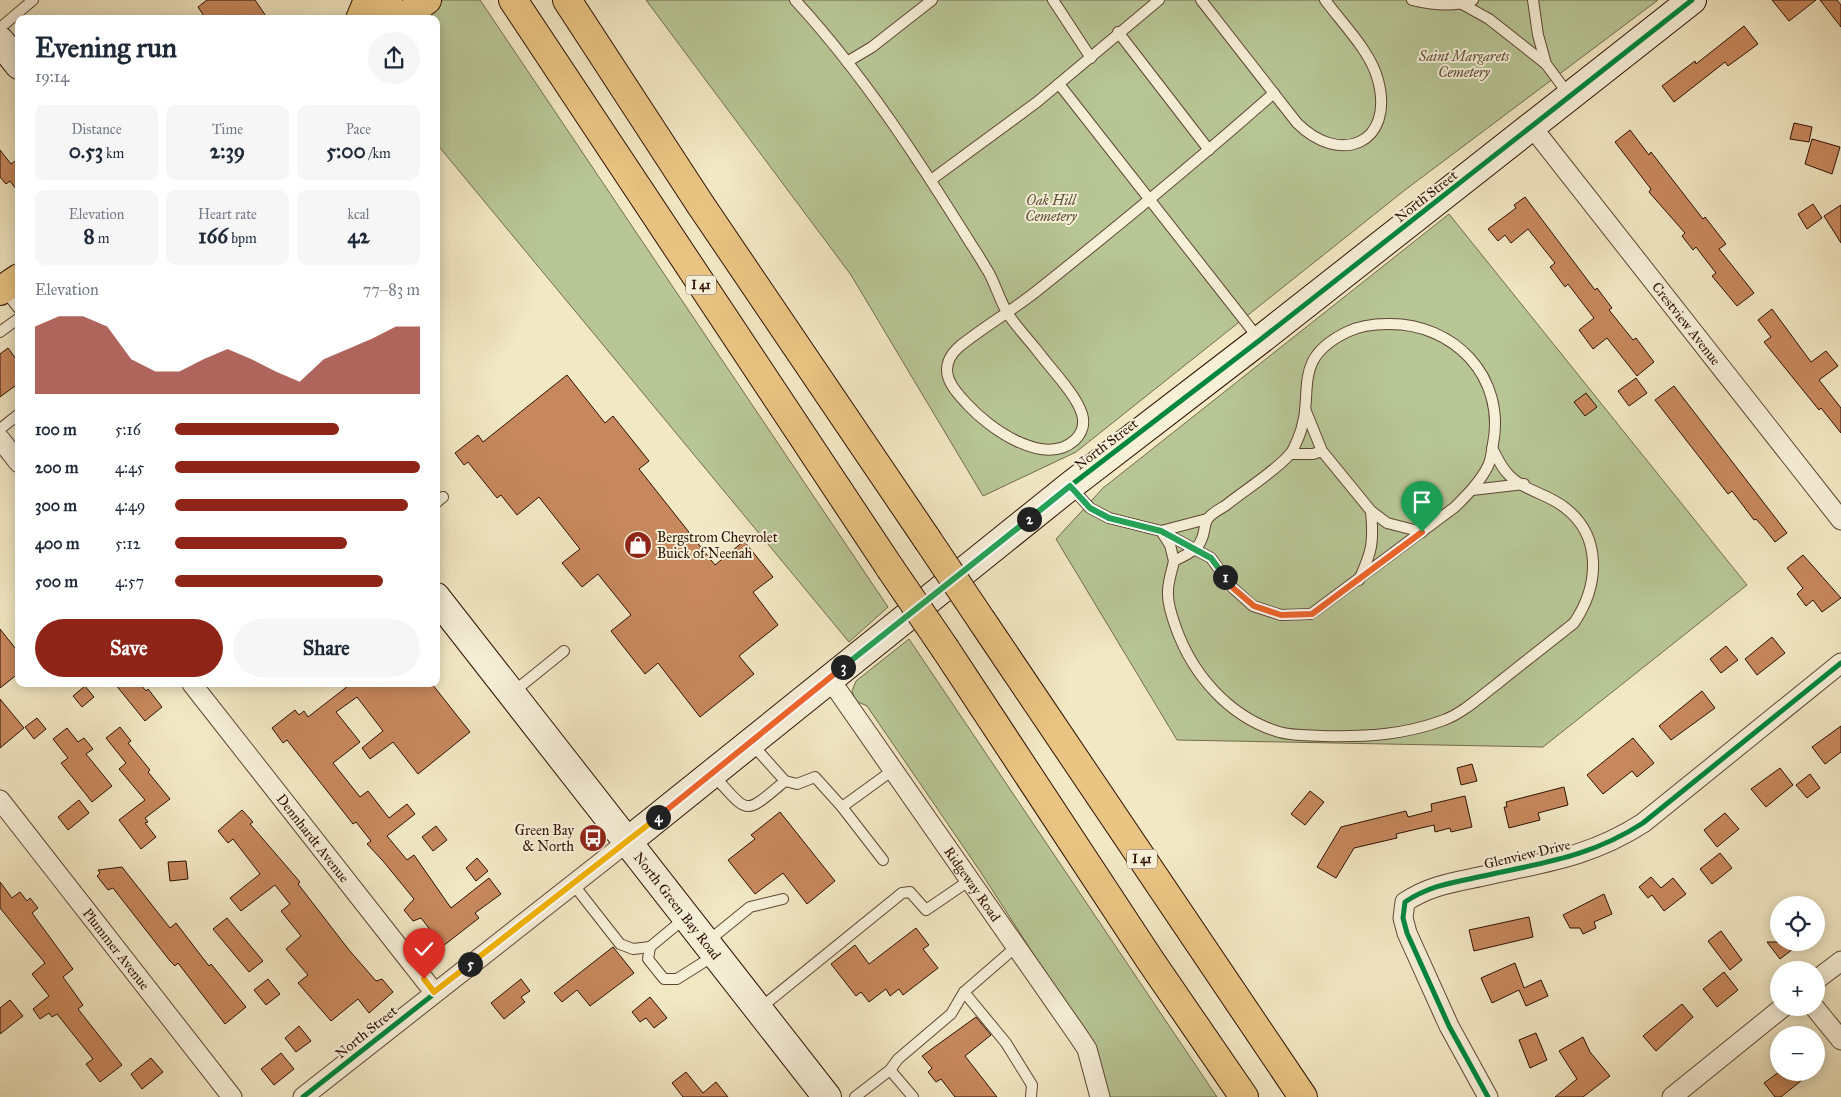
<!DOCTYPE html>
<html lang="en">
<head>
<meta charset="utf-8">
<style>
  :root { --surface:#fff; --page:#f6f6f7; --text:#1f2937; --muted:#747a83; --accent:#8f2418 }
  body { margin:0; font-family:"IM FELL Great Primer",serif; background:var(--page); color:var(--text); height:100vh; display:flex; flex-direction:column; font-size:19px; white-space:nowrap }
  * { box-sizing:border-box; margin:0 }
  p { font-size:16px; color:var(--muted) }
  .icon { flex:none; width:28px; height:28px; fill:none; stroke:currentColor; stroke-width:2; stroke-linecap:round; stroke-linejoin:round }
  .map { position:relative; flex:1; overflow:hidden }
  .side { position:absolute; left:15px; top:15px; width:425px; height:672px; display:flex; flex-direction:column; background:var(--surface); border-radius:10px; box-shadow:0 2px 12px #0003 }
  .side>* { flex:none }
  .buttons { position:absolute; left:1770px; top:896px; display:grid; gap:10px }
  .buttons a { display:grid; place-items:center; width:55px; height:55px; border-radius:50%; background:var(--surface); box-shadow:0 2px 12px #0003; font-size:25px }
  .pin { position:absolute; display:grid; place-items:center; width:42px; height:42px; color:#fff; margin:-51px -21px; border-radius:50% 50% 50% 0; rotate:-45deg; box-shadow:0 0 5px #0007 }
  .pin .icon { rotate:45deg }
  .km { position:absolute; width:25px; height:25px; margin:-12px; border-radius:50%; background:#222; color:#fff; font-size:14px; line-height:25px; text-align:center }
  .round { display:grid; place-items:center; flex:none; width:52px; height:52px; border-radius:26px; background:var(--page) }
  .head { display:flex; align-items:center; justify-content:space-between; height:85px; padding:0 20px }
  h1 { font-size:28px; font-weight:700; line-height:38px }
  .stats { display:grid; grid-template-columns:repeat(3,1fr); gap:8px; height:85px; padding:5px 20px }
  .stats div { display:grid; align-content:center; border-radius:10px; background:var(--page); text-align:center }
  .stats b { font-size:21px; font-weight:700 }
  .stats small { font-size:14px; font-weight:400 }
  .stats p { font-size:14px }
  .chart { height:140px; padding:10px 20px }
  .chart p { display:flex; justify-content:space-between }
  .chart svg { width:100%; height:90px; margin-top:5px; fill:var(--accent); opacity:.7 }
  .primary-button { display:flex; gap:10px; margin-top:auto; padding:10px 20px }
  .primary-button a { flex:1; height:58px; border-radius:30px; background:var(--accent); color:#fff; font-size:20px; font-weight:700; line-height:58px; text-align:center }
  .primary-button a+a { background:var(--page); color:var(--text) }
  ul { padding:0 20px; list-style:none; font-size:16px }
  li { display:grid; grid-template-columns:80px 60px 1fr; align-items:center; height:38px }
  li i { height:12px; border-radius:6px; background:var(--accent) }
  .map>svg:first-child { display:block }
</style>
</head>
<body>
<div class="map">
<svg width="1841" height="1097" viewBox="0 0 1841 1097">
  <rect width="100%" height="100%" fill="#f2e8c4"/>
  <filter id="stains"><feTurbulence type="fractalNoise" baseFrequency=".004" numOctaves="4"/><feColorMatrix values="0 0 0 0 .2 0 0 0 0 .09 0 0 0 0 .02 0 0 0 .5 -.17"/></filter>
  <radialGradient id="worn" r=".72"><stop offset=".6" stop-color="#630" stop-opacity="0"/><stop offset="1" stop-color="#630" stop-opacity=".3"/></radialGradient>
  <g fill="#b8c696" stroke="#736b4c">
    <path d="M443 0H480L888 607 849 642 436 143V19H417Z"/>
    <path d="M646 0H1658L1405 190 1076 452 983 496 851 275Z"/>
    <path d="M1449 214 1747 585 1543 747 1177 740 1056 539 1103 488Z"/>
    <path d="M909 639 1217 1097H1103L1074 1017 980 871 867 706 856 701 852 691 856 681Z"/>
  </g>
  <g fill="#c7885d" stroke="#2e1002">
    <path d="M207 0H255L268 19H206L198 7Z"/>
    <path d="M1772 0H1816L1789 21Z"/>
    <path d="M1820 0H1837L1841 5V27Z"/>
    <path d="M1744 26 1758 44 1728 66 1725 62 1674 102 1662 86 1695 61 1696 64Z"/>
    <path d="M1794 123 1812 127 1809 142 1790 139Z"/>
    <path d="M1630 130 1649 155 1651 152 1703 219 1705 217 1726 244 1719 249 1754 293 1737 306 1712 276 1716 273 1696 247 1693 250 1682 236 1685 233 1649 192 1651 189 1615 142Z"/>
    <path d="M1812 139 1840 147 1832 174 1805 164Z"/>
    <path d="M0 150 11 164 19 158V193L10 181 6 184 0 177Z"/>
    <path d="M1525 197 1595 290 1597 288 1612 308 1609 310 1633 340 1636 338 1654 362 1637 376 1607 338 1593 349 1579 330 1594 318 1568 284 1565 287 1550 267 1555 263 1528 229 1511 243 1505 235 1498 241 1488 229 1516 208 1514 205Z"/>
    <path d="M1813 204 1822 218 1807 229 1798 214Z"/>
    <path d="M1841 205V243L1824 216Z"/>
    <path d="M1772 309 1811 362 1826 351 1838 366 1819 380 1841 408V433L1821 408 1819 410 1764 342 1771 337 1758 320Z"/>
    <path d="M8 348 19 363V383L0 397V354Z"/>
    <path d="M567 375 605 423 613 416 649 461 639 469 715 565 744 541 773 577 753 592 778 625 739 656 754 674 700 717 658 663 645 674 611 631 631 615 598 574 582 587 562 563 580 549 539 497 517 515 501 495 497 498 468 462 464 465 455 453 478 435 483 442Z"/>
    <path d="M1636 378 1647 393 1629 406 1618 391Z"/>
    <path d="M1674 386 1787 533 1775 542 1764 528 1756 519 1754 520 1732 491 1728 494 1655 400Z"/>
    <path d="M1586 393 1597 407 1585 416 1574 402Z"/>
    <path d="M1803 555 1841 598 1822 612 1813 600 1806 606 1797 594 1803 588 1787 568Z"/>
    <path d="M0 629 19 653V673L0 688Z"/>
    <path d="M1772 637 1785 653 1757 675 1745 659Z"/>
    <path d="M1726 646 1738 660 1721 673 1710 659Z"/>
    <path d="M115 684H140L146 691 148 689 162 707 145 721Z"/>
    <path d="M346 684H432L470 732 418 774 393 742 370 759 362 748 383 731 357 697 336 712 360 742 333 763 360 797 368 791 389 818 407 804 415 814 387 836 407 860 414 855 451 908 489 878 501 894 475 913 479 918 443 946 421 918 413 921 404 910 414 899 383 861 367 844 371 841 356 822 353 824 287 740 283 743 272 728 295 710 299 715 304 711 308 717 348 686Z"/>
    <path d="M85 686 94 697 82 707 73 696Z"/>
    <path d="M1702 691 1715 708 1671 740 1659 726Z"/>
    <path d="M0 699 24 728 0 748Z"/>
    <path d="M37 718 46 729 34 739 25 727Z"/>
    <path d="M1841 726V752L1825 764 1812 747Z"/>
    <path d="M120 727 131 741 128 743 150 770 148 772 170 799 145 818 148 822 145 823 156 837 141 849 119 820 145 800 119 769 126 763 106 738Z"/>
    <path d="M67 728 78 742 84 738 93 749 86 754 112 786 92 802 61 763 68 758 53 739Z"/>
    <path d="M1633 738 1654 763 1637 777 1632 771 1603 794 1587 775Z"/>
    <path d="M1472 764 1477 781 1461 785 1457 768Z"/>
    <path d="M1780 768 1793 785 1766 807 1751 789Z"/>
    <path d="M1810 774 1820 788 1807 798 1796 785Z"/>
    <path d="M1564 787 1568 805 1538 813 1540 820 1509 828 1504 807H1507L1506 802Z"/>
    <path d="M1310 791 1324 802 1305 825 1291 814Z"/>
    <path d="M1465 796 1472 827 1451 832 1450 828 1435 832 1434 825 1396 834 1397 838 1354 848 1336 878 1317 867 1341 827 1406 811 1408 817 1432 811 1431 804Z"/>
    <path d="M79 800 89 813 68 830 58 817Z"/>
    <path d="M242 810 253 822 250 824 300 882 298 884 349 950 376 981 382 979 393 992 369 1013 358 999 331 1021 298 983 308 975 286 949 301 936 281 911 290 904 275 885 241 911 230 898 260 874 233 839 228 843 218 831Z"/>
    <path d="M780 812 835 881 807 904 783 873 755 894 728 860 755 839 751 835Z"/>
    <path d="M1725 813 1739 829 1717 847 1704 830Z"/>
    <path d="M436 826 447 840 433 851 422 837Z"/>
    <path d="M1720 853 1732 868 1712 884 1700 869Z"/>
    <path d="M477 858 488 871 476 881 466 868Z"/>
    <path d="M186 861 188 879 170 881 168 862Z"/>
    <path d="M122 867 170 928 176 923 209 966 211 964 246 1007 225 1024 178 963 175 966 170 961 113 888 108 890 97 876 100 873 98 870Z"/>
    <path d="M1651 877 1661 888 1673 878 1686 894 1664 911 1652 895 1648 898 1639 887Z"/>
    <path d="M0 882 12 898 20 892 27 901 30 898 38 908 32 913 73 969 63 977 83 1005 78 1009 122 1065 100 1082 86 1064 93 1059 57 1014 52 1017 49 1013 40 1019 33 1009 49 996 32 974 45 963 0 908Z"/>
    <path d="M1604 894 1612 914 1594 922 1596 928 1583 934 1580 928H1570L1563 915Z"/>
    <path d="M1529 917 1533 937 1474 951 1469 930Z"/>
    <path d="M227 918 263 961 249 972 213 929Z"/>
    <path d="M916 928 929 945 923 949 938 968 903 995 899 989 890 996 886 989 869 1002 861 992 856 996 831 964 855 945 869 964Z"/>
    <path d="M1721 931 1742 960 1730 970 1708 941Z"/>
    <path d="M1767 942H1802L1780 959Z"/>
    <path d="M613 947 634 973 590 1006 577 990 562 1002 554 993Z"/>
    <path d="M1515 963 1524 988 1541 980 1548 996 1526 1006 1519 990 1492 1003 1481 978Z"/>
    <path d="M1724 972 1738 990 1717 1007 1703 989Z"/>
    <path d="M268 979 280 994 266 1005 254 990Z"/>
    <path d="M521 979 530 991 521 997 525 1002 504 1019 491 1003Z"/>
    <path d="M650 997 667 1018 654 1028 646 1018 640 1022 632 1012Z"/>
    <path d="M10 1000 23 1016 0 1034V1008Z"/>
    <path d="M1682 1004 1693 1017 1656 1051 1643 1036Z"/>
    <path d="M976 1017 991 1035 965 1056 997 1097H955L941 1079 936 1082 928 1072 932 1068 922 1056Z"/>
    <path d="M299 1026 311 1041 296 1052 285 1038Z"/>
    <path d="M1536 1033 1547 1060 1530 1068 1519 1040Z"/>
    <path d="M1583 1037 1590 1052 1610 1076 1583 1097H1555L1577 1079 1559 1051Z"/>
    <path d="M281 1053 294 1069 274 1085 261 1069Z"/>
    <path d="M151 1058 163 1072 142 1089 131 1074Z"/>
    <path d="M686 1072 703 1093 716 1082 728 1097H683L672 1083Z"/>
    <path d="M1779 1072H1812L1781 1097H1775L1764 1083Z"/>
  </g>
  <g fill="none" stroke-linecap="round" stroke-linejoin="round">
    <g stroke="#5f4632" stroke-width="12">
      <g id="lane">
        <path d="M795 0C863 74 918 159 971 244 977 253 983 263 989 273 996 286 1000 301 1008 314 1016 326 1027 338 1036 349 1049 367 1076 394 1082 414 1085 424 1082 433 1075 440 1044 468 989 428 967 404 959 395 947 383 947 370 947 361 953 352 960 346 985 326 1013 310 1038 290 1118 226 1197 161 1274 93"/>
        <path d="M1053 0 1091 58"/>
        <path d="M1201 0 1297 123C1340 166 1395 144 1378 80 1371 52 1342 23 1325 0"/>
        <path d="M1412 0C1432 5 1454 7 1473 0"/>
        <path d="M1533 0 1538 35 1546 64 1569 95"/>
        <path d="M1462 4 1489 19 1546 64"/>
        <path d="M0 28 33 0"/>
        <path d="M1118 32 1209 150"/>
        <path d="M847 62 872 47 932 0"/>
        <path d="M1059 84 1259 339"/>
        <path d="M931 180 1037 102 1159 0"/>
        <path d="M4 290 19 309"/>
        <path d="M0 332 19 318"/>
        <path d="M1305 409 1322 451 1371 511 1387 523 1422 532"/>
        <path d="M0 429 19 414"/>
        <path d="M1290 454H1313L1322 451"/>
        <path d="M1070 486 1090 508 1109 518 1161 531 1211 558 1233 588 1253 606 1281 615 1311 614 1455 507C1467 495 1480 482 1488 466 1491 460 1492 451 1493 444 1506 377 1454 323 1388 324 1375 324 1359 326 1347 332 1287 361 1318 395 1297 441 1295 445 1293 451 1290 454 1277 470 1242 492 1225 506 1220 509 1210 514 1207 520 1204 525 1205 532 1202 538 1198 551 1185 555 1174 561 1172 571 1168 581 1168 591 1167 603 1172 617 1176 628 1193 675 1229 717 1279 732 1293 736 1310 735 1324 736 1366 737 1404 735 1444 720 1463 713 1481 696 1497 684 1523 663 1549 643 1574 623 1599 586 1603 536 1564 507 1548 494 1522 490 1508 474 1501 467 1497 457 1492 448"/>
        <path d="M1472 490 1524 484"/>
        <path d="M436 503 443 497"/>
        <path d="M1174 561 1170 545 1161 531 1207 519"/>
        <path d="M1359 580C1372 551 1374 543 1371 511"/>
        <path d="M512 693 564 651"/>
        <path d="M751 743 785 781 797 784 815 777 842 807 893 770"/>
        <path d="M712 774C750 814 742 817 785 781"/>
        <path d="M842 807 883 860"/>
        <path d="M573 884 620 944 633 949 650 947"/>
        <path d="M685 918 650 947 648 959 664 979H677L715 955"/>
        <path d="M707 942 750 907 783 899"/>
        <path d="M964 992 1006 1043 1032 1085 1031 1097"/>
        <path d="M759 1009 902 893 910 892 926 910 970 880"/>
        <path d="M890 1070 913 1097"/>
        <path d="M855 1097 890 1070 898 1059 951 1014 964 992 1017 946"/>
      </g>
    </g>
    <g stroke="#5f4632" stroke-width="21">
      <g id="street">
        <path id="s1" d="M1532 127 1841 520"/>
        <path d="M0 439 19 463"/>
        <path id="s2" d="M829 678 1077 1034 1087 1049 1100 1097"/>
        <path id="s3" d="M192 684 434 992"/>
        <path id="s4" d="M0 800 232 1097"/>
        <path d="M1816 980 1841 961"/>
        <path d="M1815 1008 1841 1040"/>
        <path d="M303 1097 627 842"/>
        <path d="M1488 1097 1449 1026 1407 933 1403 918 1405 902C1432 884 1457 882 1488 875 1547 862 1592 856 1643 823L1841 663"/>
        <path d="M1672 1097 1782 1008"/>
      </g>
    </g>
    <g stroke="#2e1002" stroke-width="30">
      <g id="secondary">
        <path d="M0 41 19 65"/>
        <path id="s5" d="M436 597 827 1097"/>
        <path d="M627 842 1070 486 1260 340 1692 0"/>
      </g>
    </g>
    <g stroke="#2e1002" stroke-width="30">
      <g id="primary">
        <path d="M362 19 388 0"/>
        <path d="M401 19 427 0"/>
        <path d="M0 291 19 278"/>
      </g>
    </g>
    <g stroke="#2e1002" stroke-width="30">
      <g id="highway">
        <path d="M513 0 890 568"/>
        <path d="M567 0 700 204 927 539"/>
        <path d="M360 19 368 0"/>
        <path d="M982 621 1303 1097"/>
        <path d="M946 650 1150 960 1244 1097"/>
      </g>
    </g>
    <use href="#lane" stroke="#f7f0d9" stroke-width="10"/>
    <use href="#street" stroke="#f7f0d9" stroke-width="19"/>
    <use href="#secondary" stroke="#f7f0d9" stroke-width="28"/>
    <use href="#primary" stroke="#e9c482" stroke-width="28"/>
    <use href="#highway" stroke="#e9c482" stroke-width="28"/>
    <g stroke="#2e1002" stroke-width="30" stroke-linecap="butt">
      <g id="highway-bridge">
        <path d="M927 539 982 621"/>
        <path d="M890 568 946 650"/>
      </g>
    </g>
    <use href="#highway-bridge" stroke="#e9c482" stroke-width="28"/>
    <g stroke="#f7f0d9" stroke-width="8">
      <g id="cycleway">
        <path d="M303 1097 627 842 1070 486 1260 340 1692 0"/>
        <path d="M1488 1097 1449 1026 1407 933 1403 918 1405 902C1432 884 1457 882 1488 875 1547 862 1592 856 1643 823L1841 663"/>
      </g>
    </g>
    <use href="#cycleway" stroke="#00873e" stroke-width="5"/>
  </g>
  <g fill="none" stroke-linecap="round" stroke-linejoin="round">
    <g stroke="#fff" stroke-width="10">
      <path id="split-1" d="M1225 577 1233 588 1254 606 1281 615 1312 614 1422 532"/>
    </g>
    <g stroke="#fff" stroke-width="10">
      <path id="split-2" d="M1029 519 1070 486 1090 508 1109 518 1161 531 1211 558 1225 577"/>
    </g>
    <g stroke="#fff" stroke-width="10">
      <path id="split-3" d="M843 667 1029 519"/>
    </g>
    <g stroke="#fff" stroke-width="10">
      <path id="split-4" d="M658 817 843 667"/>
    </g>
    <g stroke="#fff" stroke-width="10">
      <path id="split-5" d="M470 964 658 817"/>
    </g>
    <g stroke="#fff" stroke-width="10">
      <path id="split-6" d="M424 979 434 992 470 964"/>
    </g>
    <use href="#split-1" stroke="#f0652b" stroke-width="6"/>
    <use href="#split-2" stroke="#22a559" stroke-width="6"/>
    <use href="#split-3" stroke="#22a559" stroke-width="6"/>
    <use href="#split-4" stroke="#f0652b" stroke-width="6"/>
    <use href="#split-5" stroke="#f5b400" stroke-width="6"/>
    <use href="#split-6" stroke="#f5b400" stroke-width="6"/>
  </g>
  <defs>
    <g id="shop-disc" transform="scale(1.4375)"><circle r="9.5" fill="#8f2418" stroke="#f7f0d9"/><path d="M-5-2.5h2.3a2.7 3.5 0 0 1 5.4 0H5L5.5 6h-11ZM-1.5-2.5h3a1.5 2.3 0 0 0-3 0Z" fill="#fff"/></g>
    <g id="bus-disc" transform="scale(1.4375)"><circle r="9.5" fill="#8f2418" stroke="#f7f0d9"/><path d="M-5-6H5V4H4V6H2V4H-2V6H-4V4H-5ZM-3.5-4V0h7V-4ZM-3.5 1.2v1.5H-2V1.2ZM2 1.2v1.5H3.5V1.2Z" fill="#fff"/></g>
  </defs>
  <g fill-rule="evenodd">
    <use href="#shop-disc" x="638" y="545"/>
    <use href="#bus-disc" x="593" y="838"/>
  </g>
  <g text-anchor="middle" stroke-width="4" stroke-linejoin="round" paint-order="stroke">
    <g fill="#f7f0d9" stroke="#6a5342" stroke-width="1">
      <rect x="686" y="275.5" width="30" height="19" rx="4"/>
      <rect x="1127" y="849.5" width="30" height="19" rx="4"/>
    </g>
    <g font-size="12" font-weight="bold" fill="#2e1002">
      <text x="701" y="289">I 41</text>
      <text x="1142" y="863">I 41</text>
    </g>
    <g font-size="14" font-style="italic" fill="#5e5036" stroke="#f7f0d9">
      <text x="1464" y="61">Saint Margarets<tspan x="1464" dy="16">Cemetery</tspan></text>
      <text x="1051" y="205">Oak Hill<tspan x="1051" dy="16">Cemetery</tspan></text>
    </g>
    <g font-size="14" fill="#2e1002" stroke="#f7f0d9">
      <text transform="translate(1426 196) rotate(-38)" y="5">North Street</text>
      <text dy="5" stroke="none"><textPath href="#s1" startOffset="250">Crestview Avenue</textPath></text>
      <text transform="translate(1106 444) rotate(-37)" y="5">North Street</text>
      <text dy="5" stroke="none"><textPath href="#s3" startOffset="196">Dennhardt Avenue</textPath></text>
      <text transform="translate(1527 854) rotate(-13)" y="5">Glenview Drive</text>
      <text dy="5" stroke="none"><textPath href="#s2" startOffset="251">Ridgeway Road</textPath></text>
      <text dy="5" stroke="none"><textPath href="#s5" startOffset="392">North Green Bay Road</textPath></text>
      <text dy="5" stroke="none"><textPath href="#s4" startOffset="189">Plummer Avenue</textPath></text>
      <text transform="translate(366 1032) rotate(-39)" y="5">North Street</text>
    </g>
    <g font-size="14" fill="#2e1002" stroke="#f7f0d9" text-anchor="start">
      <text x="657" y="542">Bergstrom Chevrolet<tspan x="657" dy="16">Buick of Neenah</tspan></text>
      <text x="574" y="835" text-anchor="end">Green Bay<tspan x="574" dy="16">&amp; North</tspan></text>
    </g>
  </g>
  <rect width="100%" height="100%" filter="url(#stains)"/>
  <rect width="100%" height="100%" fill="url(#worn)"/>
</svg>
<div class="buttons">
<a><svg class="icon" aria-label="locate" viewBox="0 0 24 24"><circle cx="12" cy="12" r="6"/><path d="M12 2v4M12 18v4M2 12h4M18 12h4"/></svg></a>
<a>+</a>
<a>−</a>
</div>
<div class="pin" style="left:1422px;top:532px;background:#1e9e55"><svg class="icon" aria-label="arrive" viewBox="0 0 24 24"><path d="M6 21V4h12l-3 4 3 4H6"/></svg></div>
<div class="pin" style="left:424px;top:979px;background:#d93025"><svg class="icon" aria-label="check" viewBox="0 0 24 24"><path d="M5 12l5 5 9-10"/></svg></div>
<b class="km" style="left:1225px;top:577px">1</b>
<b class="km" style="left:1029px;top:519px">2</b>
<b class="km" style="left:843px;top:667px">3</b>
<b class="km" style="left:658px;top:817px">4</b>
<b class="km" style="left:470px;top:964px">5</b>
<section class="side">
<div class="head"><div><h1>Evening run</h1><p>19:14</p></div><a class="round"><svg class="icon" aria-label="share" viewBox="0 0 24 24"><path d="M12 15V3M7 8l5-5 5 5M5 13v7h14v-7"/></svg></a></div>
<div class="stats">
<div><p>Distance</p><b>0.53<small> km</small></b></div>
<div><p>Time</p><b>2:39</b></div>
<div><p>Pace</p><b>5:00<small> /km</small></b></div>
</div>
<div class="stats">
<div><p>Elevation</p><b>8<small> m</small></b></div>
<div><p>Heart rate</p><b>166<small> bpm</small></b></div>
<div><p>kcal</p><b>42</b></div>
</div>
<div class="chart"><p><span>Elevation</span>77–83 m</p>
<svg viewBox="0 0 160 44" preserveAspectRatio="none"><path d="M0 44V11L10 6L20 6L30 11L40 27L50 33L60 33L70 27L80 22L90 27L100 33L110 38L120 27L130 22L140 17L150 11L160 11V44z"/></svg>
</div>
<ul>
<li><b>100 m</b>5:16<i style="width:67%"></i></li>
<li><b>200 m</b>4:45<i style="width:100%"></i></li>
<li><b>300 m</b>4:49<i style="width:95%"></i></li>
<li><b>400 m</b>5:12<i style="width:70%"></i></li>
<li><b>500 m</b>4:57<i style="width:85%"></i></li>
</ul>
<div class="primary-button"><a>Save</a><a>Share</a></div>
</section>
</div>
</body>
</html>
